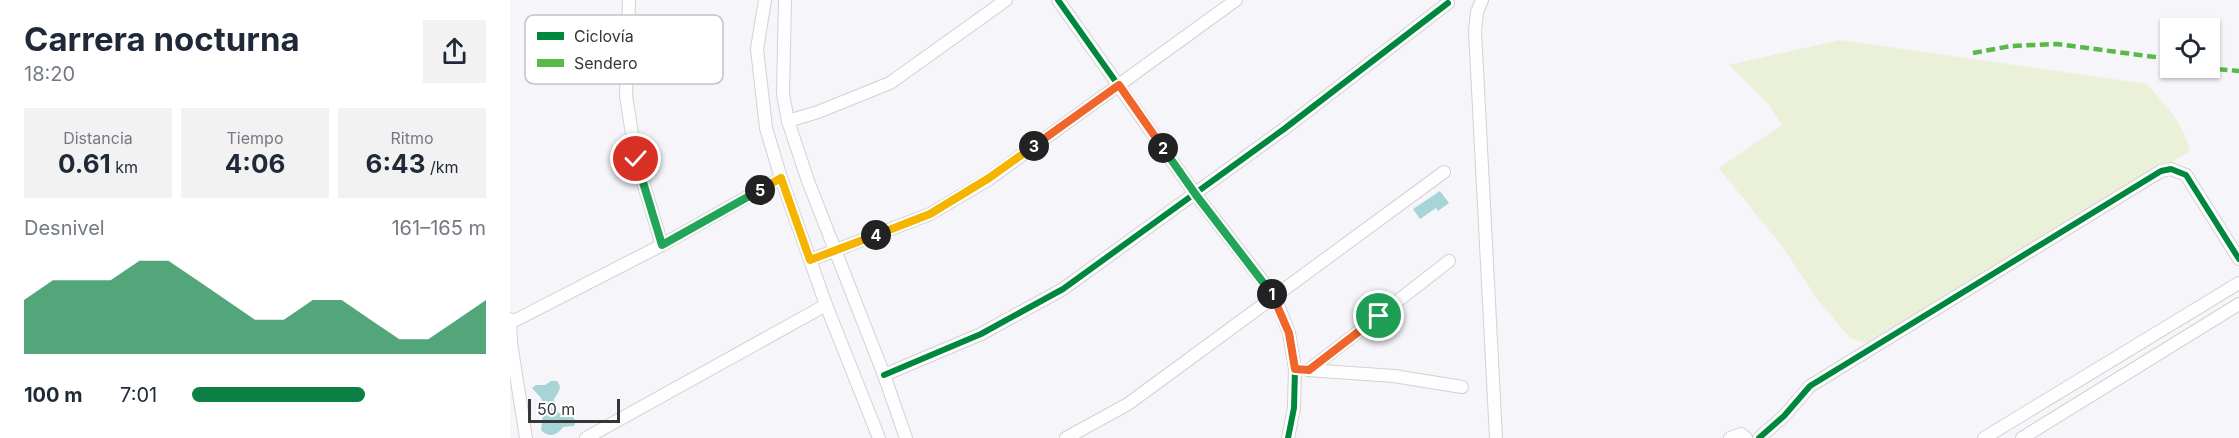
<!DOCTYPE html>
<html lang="es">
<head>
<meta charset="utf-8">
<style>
  :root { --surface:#fff; --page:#f2f2f3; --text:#1f2937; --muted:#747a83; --accent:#0b8043 }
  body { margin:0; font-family:Inter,sans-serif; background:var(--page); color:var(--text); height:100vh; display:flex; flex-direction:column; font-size:22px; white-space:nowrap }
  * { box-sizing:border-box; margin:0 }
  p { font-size:20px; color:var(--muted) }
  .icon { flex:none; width:33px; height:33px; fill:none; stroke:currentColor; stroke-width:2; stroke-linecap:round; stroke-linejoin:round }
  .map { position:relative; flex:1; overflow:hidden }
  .sheet { display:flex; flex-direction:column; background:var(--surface); width:510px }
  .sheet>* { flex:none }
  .buttons { position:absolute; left:1650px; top:18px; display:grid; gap:12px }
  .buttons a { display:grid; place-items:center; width:60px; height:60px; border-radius:0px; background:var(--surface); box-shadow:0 2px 4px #0004; font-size:30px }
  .scale { position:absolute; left:18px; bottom:15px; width:92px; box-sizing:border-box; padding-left:6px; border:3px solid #363638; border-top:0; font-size:16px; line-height:21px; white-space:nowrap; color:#363638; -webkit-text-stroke:4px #fff; paint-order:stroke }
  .pin { position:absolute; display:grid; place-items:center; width:51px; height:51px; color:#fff; margin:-26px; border:3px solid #fff; border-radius:50%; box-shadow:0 2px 6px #0007 }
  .km { position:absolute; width:30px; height:30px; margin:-15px; border-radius:50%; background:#222; color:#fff; font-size:16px; line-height:30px; text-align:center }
  .round { display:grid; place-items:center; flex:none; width:63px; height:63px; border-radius:0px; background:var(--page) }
  .head { display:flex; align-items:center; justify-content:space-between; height:102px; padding:0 24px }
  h1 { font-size:33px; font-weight:700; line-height:45px }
  .stats { display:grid; grid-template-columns:repeat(3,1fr); gap:9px; height:102px; padding:6px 24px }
  .stats div { display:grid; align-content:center; border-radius:0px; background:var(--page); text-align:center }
  .stats b { font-size:26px; font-weight:700 }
  .stats small { font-size:16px; font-weight:400 }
  .stats p { font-size:16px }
  .chart { height:168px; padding:12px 24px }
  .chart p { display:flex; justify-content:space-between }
  .chart svg { width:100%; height:108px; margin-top:6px; fill:var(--accent); opacity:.7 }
  ul { padding:0 24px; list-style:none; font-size:20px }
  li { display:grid; grid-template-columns:96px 72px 1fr; align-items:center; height:45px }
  li i { height:15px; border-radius:8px; background:var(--accent) }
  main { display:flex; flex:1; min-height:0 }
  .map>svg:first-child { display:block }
</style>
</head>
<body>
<main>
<section class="sheet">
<div class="head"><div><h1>Carrera nocturna</h1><p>18:20</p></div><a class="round"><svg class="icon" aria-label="share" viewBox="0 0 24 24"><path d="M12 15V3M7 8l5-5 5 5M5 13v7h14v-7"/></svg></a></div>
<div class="stats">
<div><p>Distancia</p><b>0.61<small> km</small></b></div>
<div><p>Tiempo</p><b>4:06</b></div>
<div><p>Ritmo</p><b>6:43<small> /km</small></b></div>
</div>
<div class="chart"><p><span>Desnivel</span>161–165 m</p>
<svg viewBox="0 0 160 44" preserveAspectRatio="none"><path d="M0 44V22L10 14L20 14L30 14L40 6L50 6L60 14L70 22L80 30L90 30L100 22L110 22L120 30L130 38L140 38L150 30L160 22V44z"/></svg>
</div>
<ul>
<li><b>100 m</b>7:01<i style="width:59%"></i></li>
</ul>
</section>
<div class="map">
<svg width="1729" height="438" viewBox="0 0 1729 438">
  <rect width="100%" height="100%" fill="#f5f5fa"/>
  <path fill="#eaf1d8" d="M1330 40 1637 84C1655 105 1674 124 1680 151L1483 270 1356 343 1341 339 1308 300 1274 249 1209 168 1272 125 1259 105 1219 65Z"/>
  <g fill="#a7d5d7">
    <path d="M930 191 939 203 928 211 926 208 910 219 903 209Z"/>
    <path d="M41 381H47L50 386C49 399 36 399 49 413L61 415 66 421 64 426 53 427C47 436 38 438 31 430L34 406 31 398 22 388 26 385H35Z"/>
  </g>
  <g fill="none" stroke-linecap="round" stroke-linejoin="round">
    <g stroke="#d2d2d5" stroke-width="14">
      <g id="minor">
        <path d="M119 0 116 96 126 159 152 245"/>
        <path d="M255 0 247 49 256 128 271 178 316 305 369 438"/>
        <path d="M275 0 273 94 278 121 298 181 374 375 396 438"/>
        <path d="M548 0 686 195 765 297 779 333 785 369 784 408 778 438"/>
        <path d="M972 0 967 12 965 31 986 438"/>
        <path d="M278 121 308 112 380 83 496 0"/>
        <path d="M300 260 420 214 479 179 726 0"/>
        <path d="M0 319 1 343 16 438"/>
        <path d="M0 323 152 245 271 178"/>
        <path d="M798 370 884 376 952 387"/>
        <path d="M799 370 939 261"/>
        <path d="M374 375 471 334 553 289 774 129 938 3"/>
        <path d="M76 438 316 305"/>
        <path d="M556 438 618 404 934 172"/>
        <path d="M1220 438 1231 434 1236 438"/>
        <path d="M1249 438 1274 416 1300 386 1651 171 1661 169 1676 175 1729 259"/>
        <path d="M1474 438 1729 283"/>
        <path d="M1512 438 1729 304"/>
      </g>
    </g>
    <use href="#minor" stroke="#fefefe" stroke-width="12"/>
    <g stroke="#58b947" stroke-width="4.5" stroke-dasharray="9 4.5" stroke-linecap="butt">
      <path d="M1463 53 1501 46 1547 44 1660 59"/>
      <path d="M1695 68 1729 71"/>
    </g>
    <g stroke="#fff" stroke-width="10">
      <g id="cycleway">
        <path d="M548 0 686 195 765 297 779 333 785 369 784 408 778 438"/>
        <path d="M374 375 471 334 553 289 774 129 938 3"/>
        <path d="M1249 438 1274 416 1300 386 1651 171 1661 169 1676 175 1729 259"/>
      </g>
    </g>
    <use href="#cycleway" stroke="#00873e" stroke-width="6"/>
  </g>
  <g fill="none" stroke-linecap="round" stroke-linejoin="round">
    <g stroke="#fff" stroke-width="12">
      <path id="split-1" d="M762 294 779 333 785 369 799 370 869 316"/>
    </g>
    <g stroke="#fff" stroke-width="12">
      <path id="split-2" d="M653 148 686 195 762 294"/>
    </g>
    <g stroke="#fff" stroke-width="12">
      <path id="split-3" d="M524 146 609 85 653 148"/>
    </g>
    <g stroke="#fff" stroke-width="12">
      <path id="split-4" d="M366 235 420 214 479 178 524 146"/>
    </g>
    <g stroke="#fff" stroke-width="12">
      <path id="split-5" d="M250 190 271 178 300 260 366 235"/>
    </g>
    <g stroke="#fff" stroke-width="12">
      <path id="split-6" d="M126 159 152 245 250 190"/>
    </g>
    <use href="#split-1" stroke="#f0652b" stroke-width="8"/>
    <use href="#split-2" stroke="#22a559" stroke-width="8"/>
    <use href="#split-3" stroke="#f0652b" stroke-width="8"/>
    <use href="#split-4" stroke="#f5b400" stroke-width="8"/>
    <use href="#split-5" stroke="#f5b400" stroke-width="8"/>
    <use href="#split-6" stroke="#22a559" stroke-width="8"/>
  </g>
  <rect x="15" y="15" width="198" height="69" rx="9" fill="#fff" stroke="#c3c3c3" stroke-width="1.5"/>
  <rect x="27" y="32" width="27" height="8" fill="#00873e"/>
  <rect x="27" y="59" width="27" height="8" fill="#58b947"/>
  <g font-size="16" fill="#363638">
    <text x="64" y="42">Ciclovía</text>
    <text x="64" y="69">Sendero</text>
  </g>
</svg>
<div class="buttons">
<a><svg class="icon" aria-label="locate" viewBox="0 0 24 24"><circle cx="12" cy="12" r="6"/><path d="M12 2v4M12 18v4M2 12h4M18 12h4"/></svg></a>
</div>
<div class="scale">50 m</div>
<div class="pin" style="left:869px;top:316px;background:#1e9e55"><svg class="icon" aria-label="arrive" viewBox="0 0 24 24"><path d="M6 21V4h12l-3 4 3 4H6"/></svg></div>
<div class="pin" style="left:126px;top:159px;background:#d93025"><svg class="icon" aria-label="check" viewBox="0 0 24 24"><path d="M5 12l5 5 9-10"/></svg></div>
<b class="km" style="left:762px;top:294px">1</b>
<b class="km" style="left:653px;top:148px">2</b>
<b class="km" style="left:524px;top:146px">3</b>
<b class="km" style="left:366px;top:235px">4</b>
<b class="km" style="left:250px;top:190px">5</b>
</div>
</main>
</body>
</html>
